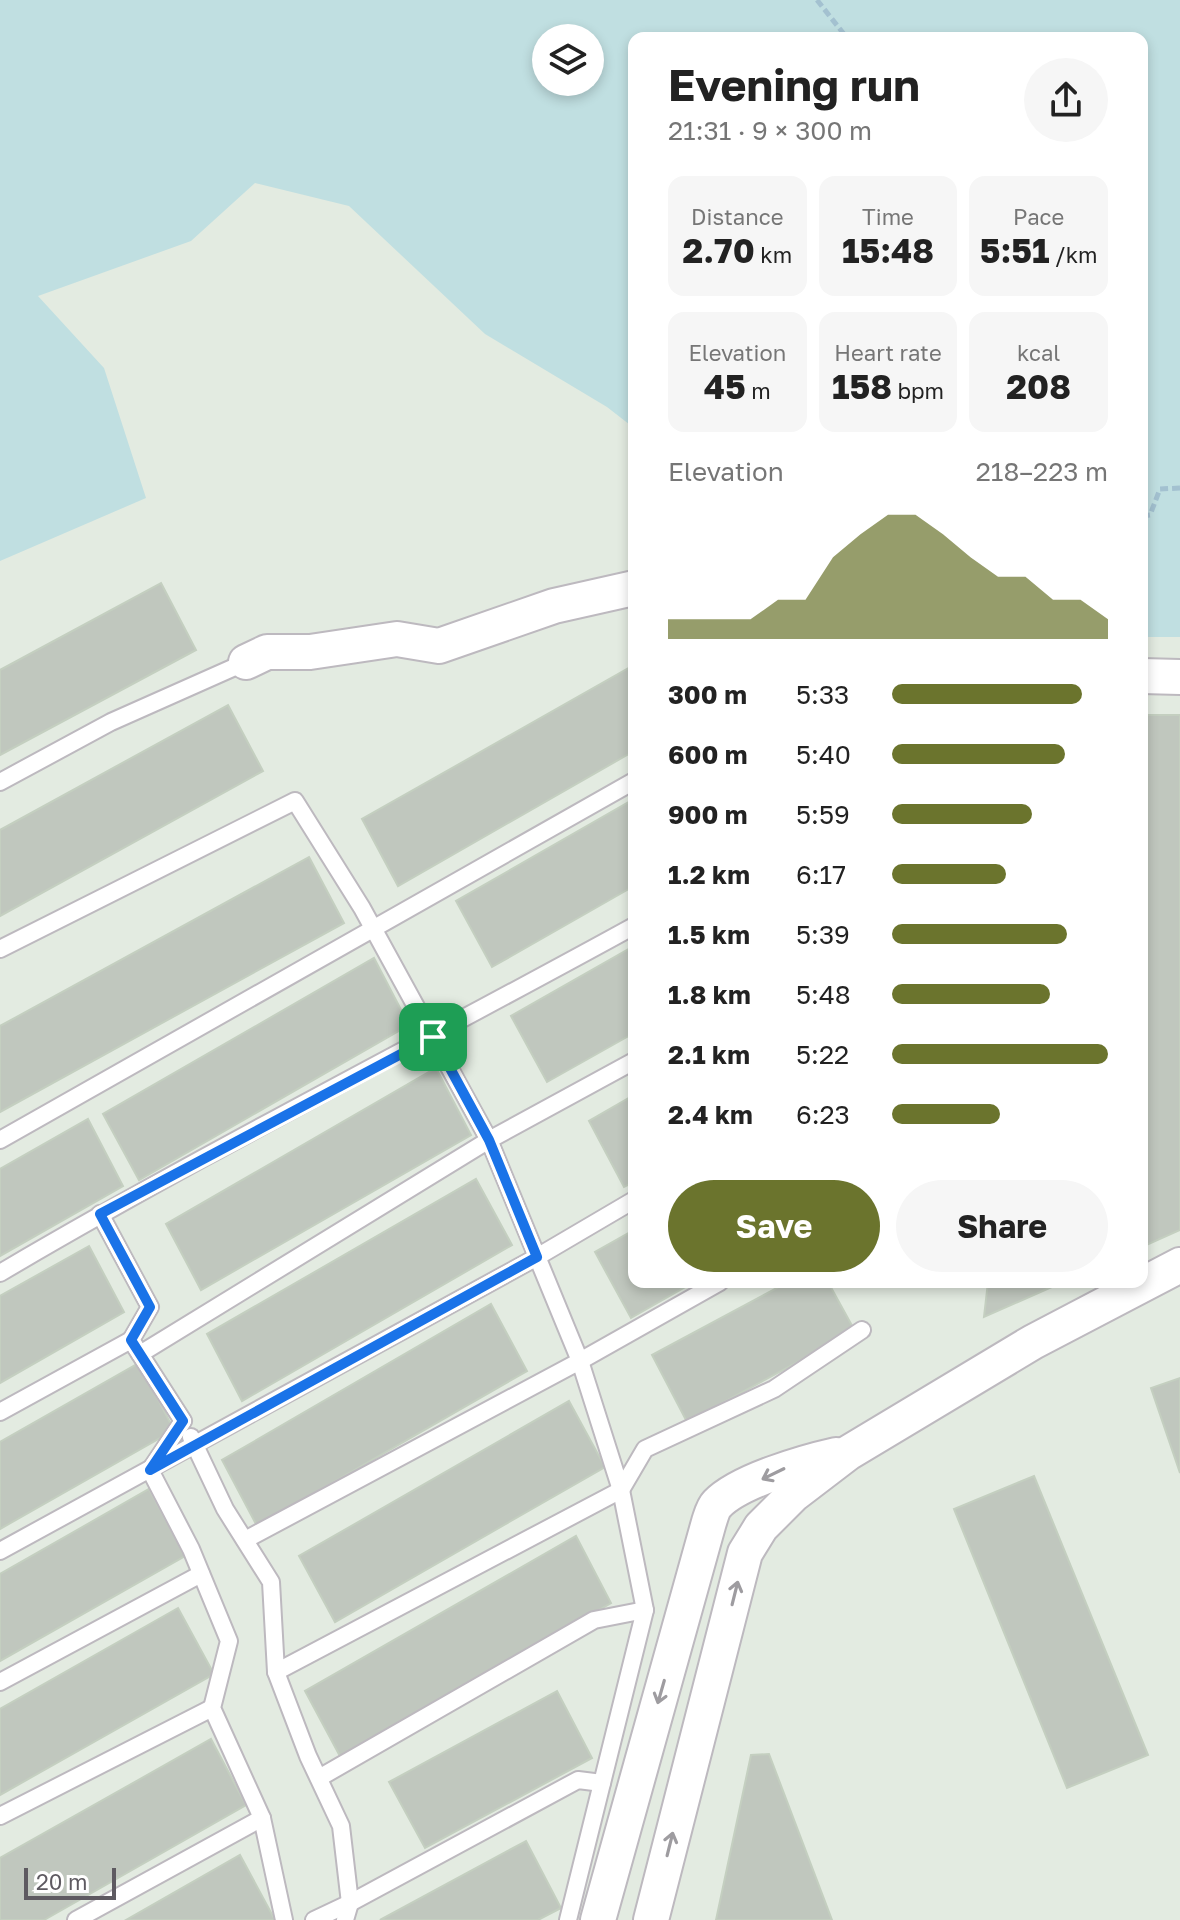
<!DOCTYPE html>
<html lang="en">
<head>
<meta charset="utf-8">
<style>
  :root { --surface:#fff; --page:#f6f6f6; --text:#222; --muted:#767676; --accent:#6b742d }
  body { margin:0; font-family:"Golos Text",sans-serif; background:var(--page); color:var(--text); height:100vh; display:flex; flex-direction:column; font-size:30px; white-space:nowrap }
  * { box-sizing:border-box; margin:0 }
  p { font-size:26px; color:var(--muted) }
  .icon { flex:none; width:44px; height:44px; fill:none; stroke:currentColor; stroke-width:2; stroke-linecap:round; stroke-linejoin:round }
  .map { position:relative; flex:1; overflow:hidden }
  .details { position:absolute; left:628px; top:32px; width:520px; height:1256px; display:flex; flex-direction:column; background:var(--surface); border-radius:16px; box-shadow:0 4px 12px #0003 }
  .details>* { flex:none }
  .tools { position:absolute; left:532px; top:24px; display:grid; gap:16px }
  .tools a { display:grid; place-items:center; width:72px; height:72px; border-radius:50%; background:var(--surface); box-shadow:0 4px 12px #0003; font-size:40px }
  .scale { position:absolute; left:24px; bottom:20px; width:92px; box-sizing:border-box; padding-left:8px; border:4px solid #5e5a61; border-top:0; font-size:22px; line-height:28px; white-space:nowrap; color:#5e5a61; -webkit-text-stroke:6px #fff; paint-order:stroke }
  .pin { position:absolute; display:grid; place-items:center; width:68px; height:68px; color:#fff; margin:-34px; border-radius:16px; box-shadow:0 4px 12px #0006 }
  .round { display:grid; place-items:center; flex:none; width:84px; height:84px; border-radius:42px; background:var(--page) }
  .summary { display:flex; align-items:center; justify-content:space-between; height:136px; padding:0 40px }
  h1 { font-size:44px; font-weight:700; line-height:60px }
  .figures { display:grid; grid-template-columns:repeat(3,1fr); gap:12px; height:136px; padding:8px 40px }
  .figures div { display:grid; align-content:center; border-radius:16px; background:var(--page); text-align:center }
  .figures b { font-size:34px; font-weight:700 }
  .figures small { font-size:22px; font-weight:400 }
  .figures p { font-size:22px }
  .chart { height:224px; padding:16px 40px }
  .chart p { display:flex; justify-content:space-between }
  .chart svg { width:100%; height:144px; margin-top:8px; fill:var(--accent); opacity:.7 }
  .button { display:flex; gap:16px; margin-top:auto; padding:16px 40px }
  .button a { flex:1; height:92px; border-radius:48px; background:var(--accent); color:#fff; font-size:32px; font-weight:700; line-height:92px; text-align:center }
  .button a+a { background:var(--page); color:var(--text) }
  ul { padding:0 40px; list-style:none; font-size:26px }
  li { display:grid; grid-template-columns:128px 96px 1fr; align-items:center; height:60px }
  li i { height:20px; border-radius:10px; background:var(--accent) }
  .map>svg:first-child { display:block }
</style>
</head>
<body>
<div class="map">
<svg width="1180" height="1920" viewBox="0 0 1180 1920">
  <rect width="100%" height="100%" fill="#e3ebe1"/>
  <path fill="#c0dfe1" fill-rule="evenodd" d="M0 0H1180V637H1142V38H634V428L607 407 485 334 349 206 255 183 191 241 38 296 104 368 146 498 0 561ZM546 38H590V82H546Z"/>
  <g fill="#c0c7be" stroke="#c4cfc0" stroke-width="2">
    <path d="M161 583 196 650 0 755V670Z"/>
    <path d="M634 665V751L398 886 362 819Z"/>
    <path d="M228 705 263 771 0 916V830Z"/>
    <path d="M1142 715H1180V1230L1142 1247Z"/>
    <path d="M634 799V886L492 967 456 901Z"/>
    <path d="M309 857 344 923 0 1112V1026Z"/>
    <path d="M634 946V1033L547 1082 511 1016Z"/>
    <path d="M374 958 409 1025 139 1180 103 1114Z"/>
    <path d="M436 1068 471 1135 201 1290 166 1224Z"/>
    <path d="M634 1095V1182L624 1187 589 1121Z"/>
    <path d="M88 1119 123 1186 0 1256V1169Z"/>
    <path d="M476 1179 512 1245 242 1401 207 1334Z"/>
    <path d="M634 1230V1282H694L631 1318 595 1252Z"/>
    <path d="M89 1246 124 1312 0 1383V1296Z"/>
    <path d="M788 1282H828L855 1331 687 1422 652 1355Z"/>
    <path d="M988 1282H1063L984 1317Z"/>
    <path d="M491 1304 527 1371 257 1526 222 1460Z"/>
    <path d="M139 1363 174 1430 0 1529V1442Z"/>
    <path d="M1180 1378V1473L1151 1388Z"/>
    <path d="M569 1401 605 1467 335 1622 299 1556Z"/>
    <path d="M1034 1476 1148 1755 1067 1788 954 1509Z"/>
    <path d="M149 1489 185 1556 0 1661V1574Z"/>
    <path d="M576 1536 611 1603 341 1758 305 1691Z"/>
    <path d="M178 1608 214 1674 0 1795V1709Z"/>
    <path d="M557 1691 592 1758 425 1848 389 1782Z"/>
    <path d="M211 1739 246 1805 44 1920H0V1858Z"/>
    <path d="M769 1754 832 1920H716L751 1755Z"/>
    <path d="M526 1841 561 1908 538 1920H380Z"/>
    <path d="M240 1855 275 1920H126Z"/>
  </g>
  <g fill="none" stroke-linecap="round" stroke-linejoin="round">
    <g stroke="#bdb9bf" stroke-width="20">
      <g id="service">
        <path d="M0 782 111 722 246 662"/>
        <path d="M0 949 295 801 362 908 489 1140 580 1361 621 1490 645 1610 568 1920"/>
        <path d="M0 1140 634 781"/>
        <path d="M100 1214 150 1307 131 1340 183 1421 150 1470 191 1549 229 1641 212 1708 262 1818 284 1920"/>
        <path d="M0 1273C207 1151 423 1042 634 926"/>
        <path d="M140 1354 489 1140 634 1061"/>
        <path d="M0 1412 131 1340"/>
        <path d="M191 1437 225 1509 271 1582 276 1672 308 1756 341 1826 350 1903 345 1920"/>
        <path d="M245 1540 580 1361 720 1282"/>
        <path d="M0 1551 537 1257 634 1200"/>
        <path d="M276 1672 621 1490 645 1449 774 1389 862 1330"/>
        <path d="M0 1682 201 1574"/>
        <path d="M319 1778 594 1620 645 1610"/>
        <path d="M0 1816 212 1708"/>
        <path d="M76 1920 262 1818"/>
        <path d="M314 1920 350 1903 578 1780 602 1783"/>
      </g>
    </g>
    <g stroke="#bdb9bf" stroke-width="38">
      <g id="minor">
        <path d="M246 662 267 652H310L397 639 439 646 554 606 634 588"/>
        <path d="M1142 676 1180 677"/>
        <path d="M598 1920 709 1522C711 1516 713 1508 717 1504 739 1481 805 1462 836 1455"/>
        <path d="M651 1920 745 1553 761 1527 793 1495 848 1453 1033 1342 1180 1265"/>
      </g>
    </g>
    <g stroke="#a3c1d0" stroke-width="5" stroke-dasharray="8 4" stroke-linecap="butt">
      <path d="M817 0 847 38"/>
      <path d="M1142 516 1150 515 1160 489 1180 488"/>
    </g>
    <use href="#service" stroke="#fff" stroke-width="16"/>
    <use href="#minor" stroke="#fff" stroke-width="34"/>
  </g>
  <defs><path id="oneway-shaft" d="M-6 0H5M1.5-3L5.5 0L1.5 3" fill="none" stroke-width="1.6" stroke-linecap="round" stroke-linejoin="round" transform="scale(2)"/></defs>
  <g stroke="#9e9ca0">
    <use href="#oneway-shaft" transform="translate(773 1474) rotate(154)"/>
    <use href="#oneway-shaft" transform="translate(735 1593) rotate(-76)"/>
    <use href="#oneway-shaft" transform="translate(661 1692) rotate(106)"/>
    <use href="#oneway-shaft" transform="translate(670 1844) rotate(-76)"/>
  </g>
  <g fill="none" stroke-linecap="round" stroke-linejoin="round">
    <g stroke="#fff" stroke-width="16">
      <path id="route" d="M433 1037 489 1140 537 1257 150 1470 183 1421 131 1340 150 1307 100 1214Z"/>
    </g>
    <use href="#route" stroke="#1a73e8" stroke-width="10"/>
  </g>
</svg>
<div class="tools">
<a><svg class="icon" aria-label="layers" viewBox="0 0 24 24"><path d="M12 4l9 5-9 5-9-5zM3 14l9 5 9-5"/></svg></a>
</div>
<div class="scale">20 m</div>
<div class="pin" style="left:433px;top:1037px;background:#1e9e55"><svg class="icon" aria-label="arrive" viewBox="0 0 24 24"><path d="M6 21V4h12l-3 4 3 4H6"/></svg></div>
<section class="details">
<div class="summary"><div><h1>Evening run</h1><p>21:31 · 9 × 300 m</p></div><a class="round"><svg class="icon" aria-label="share" viewBox="0 0 24 24"><path d="M12 15V3M7 8l5-5 5 5M5 13v7h14v-7"/></svg></a></div>
<div class="figures">
<div><p>Distance</p><b>2.70<small> km</small></b></div>
<div><p>Time</p><b>15:48</b></div>
<div><p>Pace</p><b>5:51<small> /km</small></b></div>
</div>
<div class="figures">
<div><p>Elevation</p><b>45<small> m</small></b></div>
<div><p>Heart rate</p><b>158<small> bpm</small></b></div>
<div><p>kcal</p><b>208</b></div>
</div>
<div class="chart"><p><span>Elevation</span>218–223 m</p>
<svg viewBox="0 0 160 44" preserveAspectRatio="none"><path d="M0 44V38L10 38L20 38L30 38L40 32L50 32L60 19L70 12L80 6L90 6L100 12L110 19L120 25L130 25L140 32L150 32L160 38V44z"/></svg>
</div>
<ul>
<li><b>300 m</b>5:33<i style="width:88%"></i></li>
<li><b>600 m</b>5:40<i style="width:80%"></i></li>
<li><b>900 m</b>5:59<i style="width:65%"></i></li>
<li><b>1.2 km</b>6:17<i style="width:53%"></i></li>
<li><b>1.5 km</b>5:39<i style="width:81%"></i></li>
<li><b>1.8 km</b>5:48<i style="width:73%"></i></li>
<li><b>2.1 km</b>5:22<i style="width:100%"></i></li>
<li><b>2.4 km</b>6:23<i style="width:50%"></i></li>
</ul>
<div class="button"><a>Save</a><a>Share</a></div>
</section>
</div>
</body>
</html>
